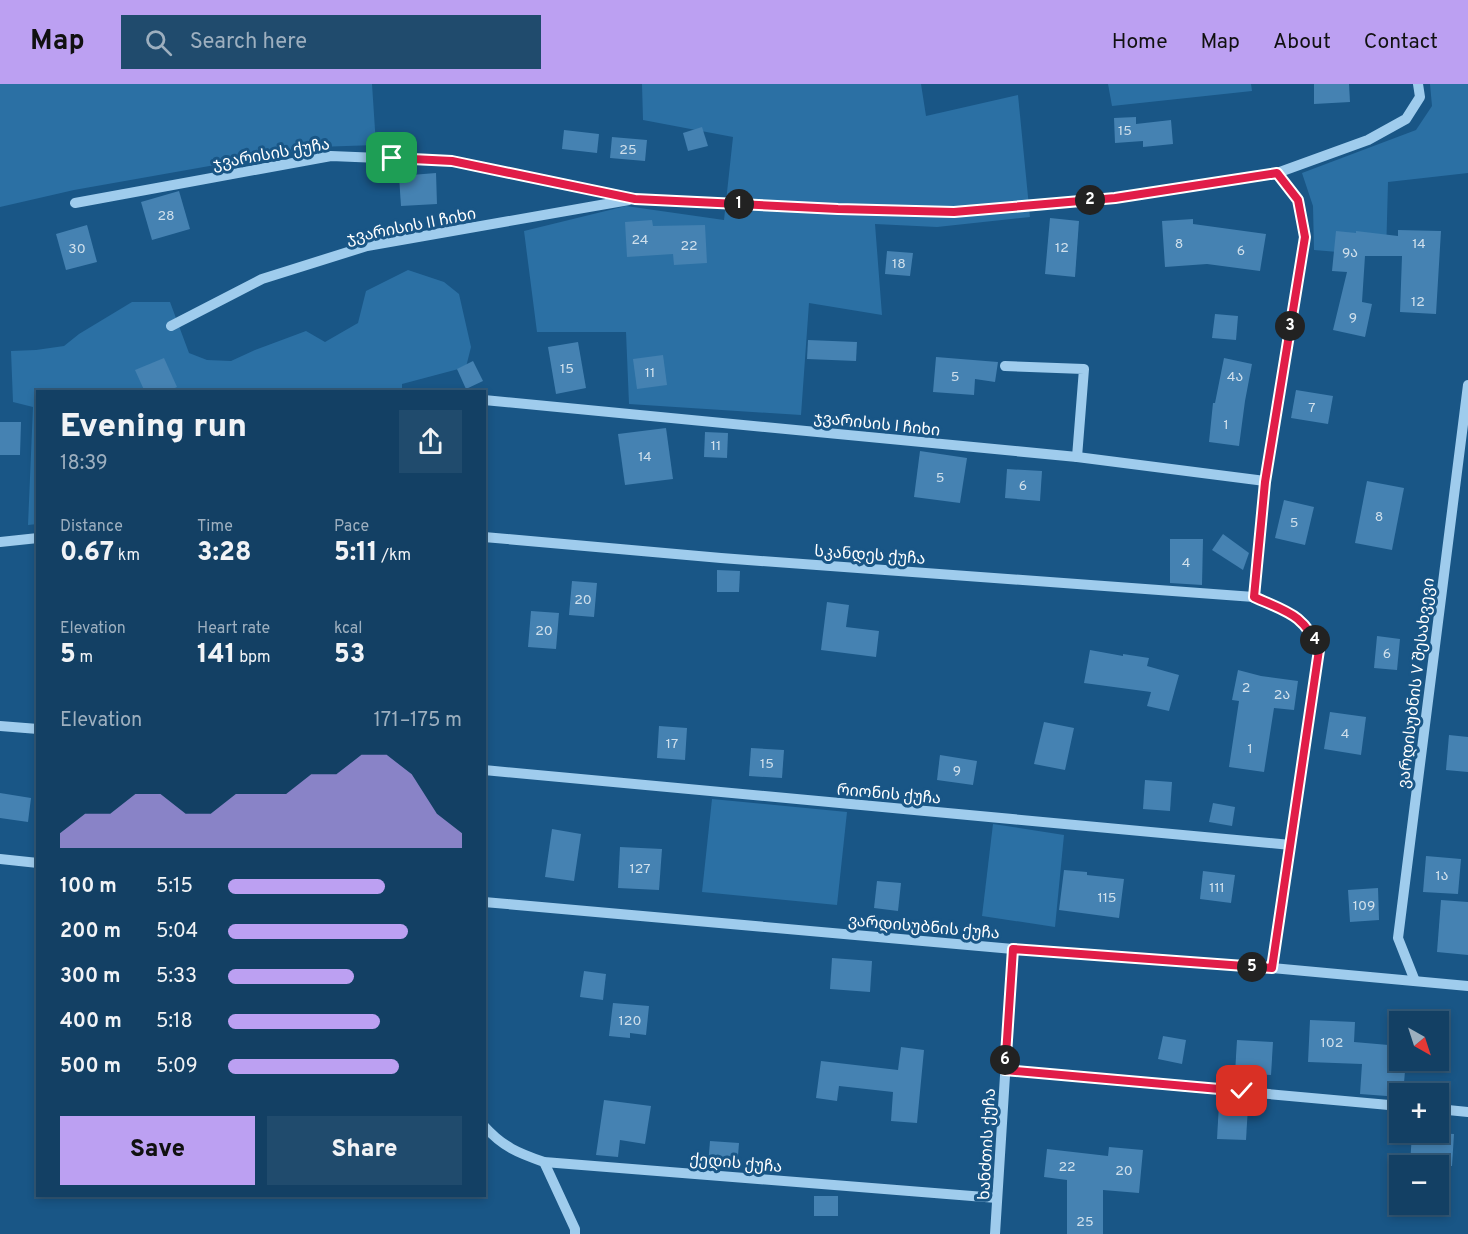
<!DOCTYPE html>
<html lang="en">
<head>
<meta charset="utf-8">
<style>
  :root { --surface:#134064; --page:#204b6d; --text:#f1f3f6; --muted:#9dafbf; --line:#325978; --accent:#bca0f2 }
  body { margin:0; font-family:Overpass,"Noto Sans Georgian",sans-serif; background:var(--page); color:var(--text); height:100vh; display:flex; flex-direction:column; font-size:22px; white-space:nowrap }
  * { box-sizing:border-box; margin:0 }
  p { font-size:20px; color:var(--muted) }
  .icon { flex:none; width:33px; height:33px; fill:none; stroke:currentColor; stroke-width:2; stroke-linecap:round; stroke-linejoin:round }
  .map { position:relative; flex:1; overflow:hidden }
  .drawer { position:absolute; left:36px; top:306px; width:450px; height:807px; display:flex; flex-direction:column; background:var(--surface); border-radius:0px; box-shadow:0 3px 9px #0003,0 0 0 2px var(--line) }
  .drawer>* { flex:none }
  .needle { width:39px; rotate:141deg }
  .buttons { position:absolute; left:1389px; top:927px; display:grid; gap:12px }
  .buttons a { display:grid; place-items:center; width:60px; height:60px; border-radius:0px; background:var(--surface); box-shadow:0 3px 9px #0003,0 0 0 2px var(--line); font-size:30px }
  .pin { position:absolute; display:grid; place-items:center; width:51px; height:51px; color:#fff; margin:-26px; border-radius:12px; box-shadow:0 3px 9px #0006 }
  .km { position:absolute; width:30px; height:30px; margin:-15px; border-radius:50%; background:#222; color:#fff; font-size:16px; line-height:30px; text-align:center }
  .round { display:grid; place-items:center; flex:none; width:63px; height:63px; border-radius:0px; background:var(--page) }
  .head { display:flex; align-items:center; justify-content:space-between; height:102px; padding:0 24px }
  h1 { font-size:33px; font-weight:800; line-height:45px }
  .metrics { display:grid; grid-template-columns:repeat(3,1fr); gap:9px; height:102px; padding:6px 24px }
  .metrics div { display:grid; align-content:center }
  .metrics b { font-size:26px; font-weight:800 }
  .metrics small { font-size:16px; font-weight:400 }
  .metrics p { font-size:16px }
  .chart { height:168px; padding:12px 24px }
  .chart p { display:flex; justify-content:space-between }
  .chart svg { width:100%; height:108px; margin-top:6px; fill:var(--accent); opacity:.7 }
  .cta { display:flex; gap:12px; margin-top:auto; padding:12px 24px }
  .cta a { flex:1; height:69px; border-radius:0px; background:var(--accent); color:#111; font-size:24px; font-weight:800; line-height:69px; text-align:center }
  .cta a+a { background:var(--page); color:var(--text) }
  ul { padding:0 24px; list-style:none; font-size:20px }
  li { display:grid; grid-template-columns:96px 72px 1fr; align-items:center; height:45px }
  li i { height:15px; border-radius:8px; background:var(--accent) }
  header { display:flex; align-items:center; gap:36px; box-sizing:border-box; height:84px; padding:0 30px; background:var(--accent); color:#111 }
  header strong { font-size:28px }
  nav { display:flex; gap:33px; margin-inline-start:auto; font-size:21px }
  .search { width:420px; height:54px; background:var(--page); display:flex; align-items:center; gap:15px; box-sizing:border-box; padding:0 21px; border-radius:0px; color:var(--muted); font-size:22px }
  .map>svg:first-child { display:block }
</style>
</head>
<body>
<header>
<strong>Map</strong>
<div class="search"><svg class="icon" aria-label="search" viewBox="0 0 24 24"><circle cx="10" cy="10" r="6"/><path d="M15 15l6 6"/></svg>Search here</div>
<nav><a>Home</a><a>Map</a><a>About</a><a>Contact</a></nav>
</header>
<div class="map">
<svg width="1468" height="1150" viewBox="0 0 1468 1150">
  <rect width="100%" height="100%" fill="#195686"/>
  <g fill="#2b70a4">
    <path d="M0 0H372L376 61 317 63 74 106 0 123Z"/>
    <path d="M642 0H921L926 32 1018 11 1030 133 937 143 875 140 882 231 809 219 801 331 629 320 626 248H537L524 147 626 122 724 136 733 53 643 36Z"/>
    <path d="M1108 0H1251L1252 7 1112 22Z"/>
    <path d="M1430 0H1468V89L1388 98 1386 172 1314 166 1313 122 1302 89 1416 46 1432 22Z"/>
    <path d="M408 186 444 198 459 210 471 263 466 283 402 300V307L38 308 37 440 28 441 33 323 13 318 11 267 36 266 64 262 79 250 132 218H170L189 269 207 276 231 277 255 266 306 247 325 258 358 239 366 207Z"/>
    <path d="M712 715 847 728 837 821 702 808Z"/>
    <path d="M993 740 1064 751 1055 843 982 832Z"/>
  </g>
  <g fill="#4582b2">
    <path d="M1314 0H1349L1350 18 1314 20Z"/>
    <path d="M1136 33V40L1171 36 1173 60 1143 63V57L1115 59 1114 34Z"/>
    <path d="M702 43 708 62 688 67 683 49Z"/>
    <path d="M564 46 599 50 597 69 562 65Z"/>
    <path d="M612 53 647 56 645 77 610 74Z"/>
    <path d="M436 89 437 120 401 122 399 92Z"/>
    <path d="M179 107 190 145 152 156 141 118Z"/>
    <path d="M1050 134 1079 137 1075 193 1045 190Z"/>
    <path d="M1193 135V140L1266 150 1260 187 1207 180 1165 183 1162 137Z"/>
    <path d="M652 136 653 142 705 141 707 179 674 181 673 170 627 173 625 138Z"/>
    <path d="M87 141 97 178 66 186 56 150Z"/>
    <path d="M1398 146 1441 147 1436 230 1400 228 1402 172H1365L1362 218 1372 220 1365 253 1333 246 1347 188 1332 187 1336 147 1356 149V147L1398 152Z"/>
    <path d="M887 167 913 169 910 192 885 190Z"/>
    <path d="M1215 230 1238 232 1236 256 1212 254Z"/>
    <path d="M808 256 857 258 856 277 807 275Z"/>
    <path d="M578 258 586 304 556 310 548 263Z"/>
    <path d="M663 271 667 301 637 305 633 275Z"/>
    <path d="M936 273 998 278 995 298 975 295 974 311 933 308Z"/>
    <path d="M164 274 177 303 166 308H145L135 286Z"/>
    <path d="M1224 274 1252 280 1245 317 1239 362 1209 358 1213 319H1215Z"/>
    <path d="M473 277 483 297 466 305 457 285Z"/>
    <path d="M1296 306 1333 312 1328 340 1291 334Z"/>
    <path d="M0 338H21L20 371H0Z"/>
    <path d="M666 344 673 395 625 401 618 350Z"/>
    <path d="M705 348 728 349 727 374 704 373Z"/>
    <path d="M920 367 967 374 960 419 914 413Z"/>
    <path d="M1007 385 1042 387 1040 417 1005 414Z"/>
    <path d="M1367 397 1404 404 1392 466 1355 459Z"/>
    <path d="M1284 416 1314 423 1305 461 1275 454Z"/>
    <path d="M1223 450 1249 469 1243 486 1212 466Z"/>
    <path d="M1170 455H1203L1202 501 1170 499Z"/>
    <path d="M717 486 740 487 739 508H717Z"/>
    <path d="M572 497 597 499 594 533 569 531Z"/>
    <path d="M827 518 849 521 846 543 879 547 876 573 821 566Z"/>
    <path d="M531 527 559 529 556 565 528 563Z"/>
    <path d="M1377 552 1400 555 1397 586 1374 584Z"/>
    <path d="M1090 566 1123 572V570L1149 574 1147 582 1179 591 1169 627 1147 622 1151 608 1084 599Z"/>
    <path d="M1238 586 1261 592 1298 597 1294 626 1274 624 1264 688 1229 683 1239 617 1232 616Z"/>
    <path d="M1330 628 1366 633 1361 671 1324 665Z"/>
    <path d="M1044 638 1074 644 1065 686 1034 680Z"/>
    <path d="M659 642 687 644 685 676 657 674Z"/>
    <path d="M1449 651 1468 653V688L1446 686Z"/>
    <path d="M751 664 784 666 782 694 749 692Z"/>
    <path d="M940 671 977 677 973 701 937 696Z"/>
    <path d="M1145 696 1172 698 1170 727 1143 725Z"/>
    <path d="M0 709 31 714 28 738 0 734Z"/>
    <path d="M1213 719 1235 723 1232 742 1209 738Z"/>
    <path d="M552 745 581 750 574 797 545 793Z"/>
    <path d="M620 763 662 765 659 806 618 804Z"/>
    <path d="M1426 772 1461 775 1458 810 1423 808Z"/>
    <path d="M1064 786 1087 788V791L1124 795 1119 834 1059 826Z"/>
    <path d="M1203 787 1235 791 1231 819 1200 815Z"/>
    <path d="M877 797 901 799 898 827 874 824Z"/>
    <path d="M1378 804 1379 836 1350 838 1348 806Z"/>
    <path d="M1441 816 1468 818V871L1437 868Z"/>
    <path d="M832 874 872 877 870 908 830 905Z"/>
    <path d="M584 887 606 890 603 916 580 913Z"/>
    <path d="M613 919 649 922 646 951 630 949V954L609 952Z"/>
    <path d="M1310 936 1355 938 1354 958 1400 962V976H1406L1403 1010H1400V1013L1360 1010 1362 980 1308 978Z"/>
    <path d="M1163 952 1186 956 1182 980 1158 975Z"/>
    <path d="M1237 956 1273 958 1271 991 1235 989Z"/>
    <path d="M901 963 924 966 917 1039 891 1037 893 1008 839 1002 837 1017 816 1014 821 977 898 986Z"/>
    <path d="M604 1016 651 1022 645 1060 620 1056 618 1073 596 1071Z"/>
    <path d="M1219 1020 1248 1022 1246 1056 1217 1055Z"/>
    <path d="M1412 1048 1454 1050 1452 1082H1410Z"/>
    <path d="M710 1057 739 1059 737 1085 708 1082Z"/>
    <path d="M1109 1063 1143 1066 1139 1109 1103 1106V1150H1067V1096L1044 1093 1047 1065 1108 1072Z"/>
    <rect x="814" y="1112" width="24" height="20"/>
  </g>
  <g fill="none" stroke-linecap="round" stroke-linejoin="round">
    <g stroke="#9fcced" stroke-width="10">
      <path d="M1277 89 1368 56 1406 35 1420 13 1418 0"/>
      <path d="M75 119 331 72 452 77 635 115 838 125 953 128 1115 114 1277 89 1298 116 1305 153 1265 397 1254 513C1287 528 1304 530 1319 566L1272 884"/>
      <path d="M171 242 262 195 367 162 629 116"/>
      <path d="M1005 282 1084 285 1077 373"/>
      <path d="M484 316 1077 373 1265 397"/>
      <path d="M484 453 721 474 1254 513"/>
      <path d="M0 458 38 454"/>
      <path d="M0 642 38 645"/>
      <path d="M484 686 1291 761"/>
      <path d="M0 775 38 779"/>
      <path d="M484 818 1013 865 1272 884 1468 902"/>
      <path d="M1415 897 1398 854 1468 301"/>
      <path d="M1005 986 1400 1022"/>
      <path d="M1438 1025 1468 1028"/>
      <path d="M484 1042C503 1063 518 1069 544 1078L997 1114"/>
      <path d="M544 1078 575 1145V1150"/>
      <path d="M995 1150 1013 865"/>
    </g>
  </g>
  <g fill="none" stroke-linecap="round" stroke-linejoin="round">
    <g stroke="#fff" stroke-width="12">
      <path id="route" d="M392 74 452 77 635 115 838 125 954 128 1115 114 1277 89 1298 116 1305 153 1265 398 1254 513C1287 528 1304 530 1319 566L1272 884 1013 865 1005 986 1242 1007"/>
    </g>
    <use href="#route" stroke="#e11d48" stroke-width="8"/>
  </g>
  <g text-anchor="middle" stroke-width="6" stroke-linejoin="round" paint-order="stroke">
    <g font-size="14" fill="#d0e0ec">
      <text x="1125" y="51">15</text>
      <text x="628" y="70">25</text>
      <text x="166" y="136">28</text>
      <text x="640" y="160">24</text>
      <text x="1179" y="164">8</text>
      <text x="1419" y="164">14</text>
      <text x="689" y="166">22</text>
      <text x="1062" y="168">12</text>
      <text x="77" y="169">30</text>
      <text x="1241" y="171">6</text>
      <text x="1350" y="173">9ა</text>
      <text x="899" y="184">18</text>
      <text x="1418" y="222">12</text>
      <text x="1353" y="238">9</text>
      <text x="567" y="289">15</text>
      <text x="650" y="293">11</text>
      <text x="955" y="297">5</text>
      <text x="1235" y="297">4ა</text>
      <text x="1312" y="328">7</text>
      <text x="1226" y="345">1</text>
      <text x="716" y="366">11</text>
      <text x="645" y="377">14</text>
      <text x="940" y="398">5</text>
      <text x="1023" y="406">6</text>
      <text x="1379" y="437">8</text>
      <text x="1294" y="443">5</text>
      <text x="1186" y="483">4</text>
      <text x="583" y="520">20</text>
      <text x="544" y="551">20</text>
      <text x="1387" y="574">6</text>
      <text x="1246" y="608">2</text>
      <text x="1282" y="615">2ა</text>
      <text x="1345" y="654">4</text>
      <text x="672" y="664">17</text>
      <text x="1250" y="669">1</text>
      <text x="767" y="684">15</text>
      <text x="957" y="691">9</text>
      <text x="640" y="789">127</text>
      <text x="1442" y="796">1ა</text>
      <text x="1217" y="808">111</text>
      <text x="1107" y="818">115</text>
      <text x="1364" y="826">109</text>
      <text x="630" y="941">120</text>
      <text x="1332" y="963">102</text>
      <text x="1067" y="1087">22</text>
      <text x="1124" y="1091">20</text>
      <text x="1085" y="1142">25</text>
    </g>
    <g font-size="16" fill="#fff" stroke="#195686">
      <text transform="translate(271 69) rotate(-10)" y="6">ჯვარისის ქუჩა</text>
      <text transform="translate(411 141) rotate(-11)" y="6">ჯვარისის II ჩიხი</text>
      <text transform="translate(877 339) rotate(6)" y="6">ჯვარისის I ჩიხი</text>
      <text transform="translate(870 470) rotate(4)" y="6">სკანდეს ქუჩა</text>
      <text transform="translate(1415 599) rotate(-83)" y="6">ვარდისუბნის V შესახვევი</text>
      <text transform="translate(889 709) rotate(5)" y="6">რიონის ქუჩა</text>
      <text transform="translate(924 842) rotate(5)" y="6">ვარდისუბნის ქუჩა</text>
      <text transform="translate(986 1060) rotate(-87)" y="6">ხანძთის ქუჩა</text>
      <text transform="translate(736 1078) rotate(5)" y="6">ქედის ქუჩა</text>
    </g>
  </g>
</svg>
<div class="buttons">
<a><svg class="needle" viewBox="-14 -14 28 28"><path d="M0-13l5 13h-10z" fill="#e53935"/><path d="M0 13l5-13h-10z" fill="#9dafbf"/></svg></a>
<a>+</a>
<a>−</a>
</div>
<div class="pin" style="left:392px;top:74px;background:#1e9e55"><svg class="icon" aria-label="arrive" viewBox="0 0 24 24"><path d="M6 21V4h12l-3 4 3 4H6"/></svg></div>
<div class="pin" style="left:1242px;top:1007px;background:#d93025"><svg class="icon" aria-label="check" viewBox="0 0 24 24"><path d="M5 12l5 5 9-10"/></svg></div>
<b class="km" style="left:739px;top:120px">1</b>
<b class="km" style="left:1090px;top:116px">2</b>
<b class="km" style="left:1290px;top:242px">3</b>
<b class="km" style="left:1315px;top:556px">4</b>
<b class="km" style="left:1252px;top:883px">5</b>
<b class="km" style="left:1005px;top:976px">6</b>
<section class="drawer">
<div class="head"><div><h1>Evening run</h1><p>18:39</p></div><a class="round"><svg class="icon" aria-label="share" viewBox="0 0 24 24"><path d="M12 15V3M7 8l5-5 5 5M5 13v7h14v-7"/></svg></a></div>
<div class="metrics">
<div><p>Distance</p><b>0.67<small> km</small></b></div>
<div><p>Time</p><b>3:28</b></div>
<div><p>Pace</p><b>5:11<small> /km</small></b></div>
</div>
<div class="metrics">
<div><p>Elevation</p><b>5<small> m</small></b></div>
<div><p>Heart rate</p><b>141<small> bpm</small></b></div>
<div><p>kcal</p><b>53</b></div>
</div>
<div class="chart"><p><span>Elevation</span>171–175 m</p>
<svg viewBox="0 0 160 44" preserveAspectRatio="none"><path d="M0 44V38L10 30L20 30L30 22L40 22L50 30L60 30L70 22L80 22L90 22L100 14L110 14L120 6L130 6L140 14L150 30L160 38V44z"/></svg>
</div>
<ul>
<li><b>100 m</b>5:15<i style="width:67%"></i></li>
<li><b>200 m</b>5:04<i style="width:77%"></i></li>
<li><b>300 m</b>5:33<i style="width:54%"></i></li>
<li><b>400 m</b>5:18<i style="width:65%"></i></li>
<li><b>500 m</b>5:09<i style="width:73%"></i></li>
</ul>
<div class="cta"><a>Save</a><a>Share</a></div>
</section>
</div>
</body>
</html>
